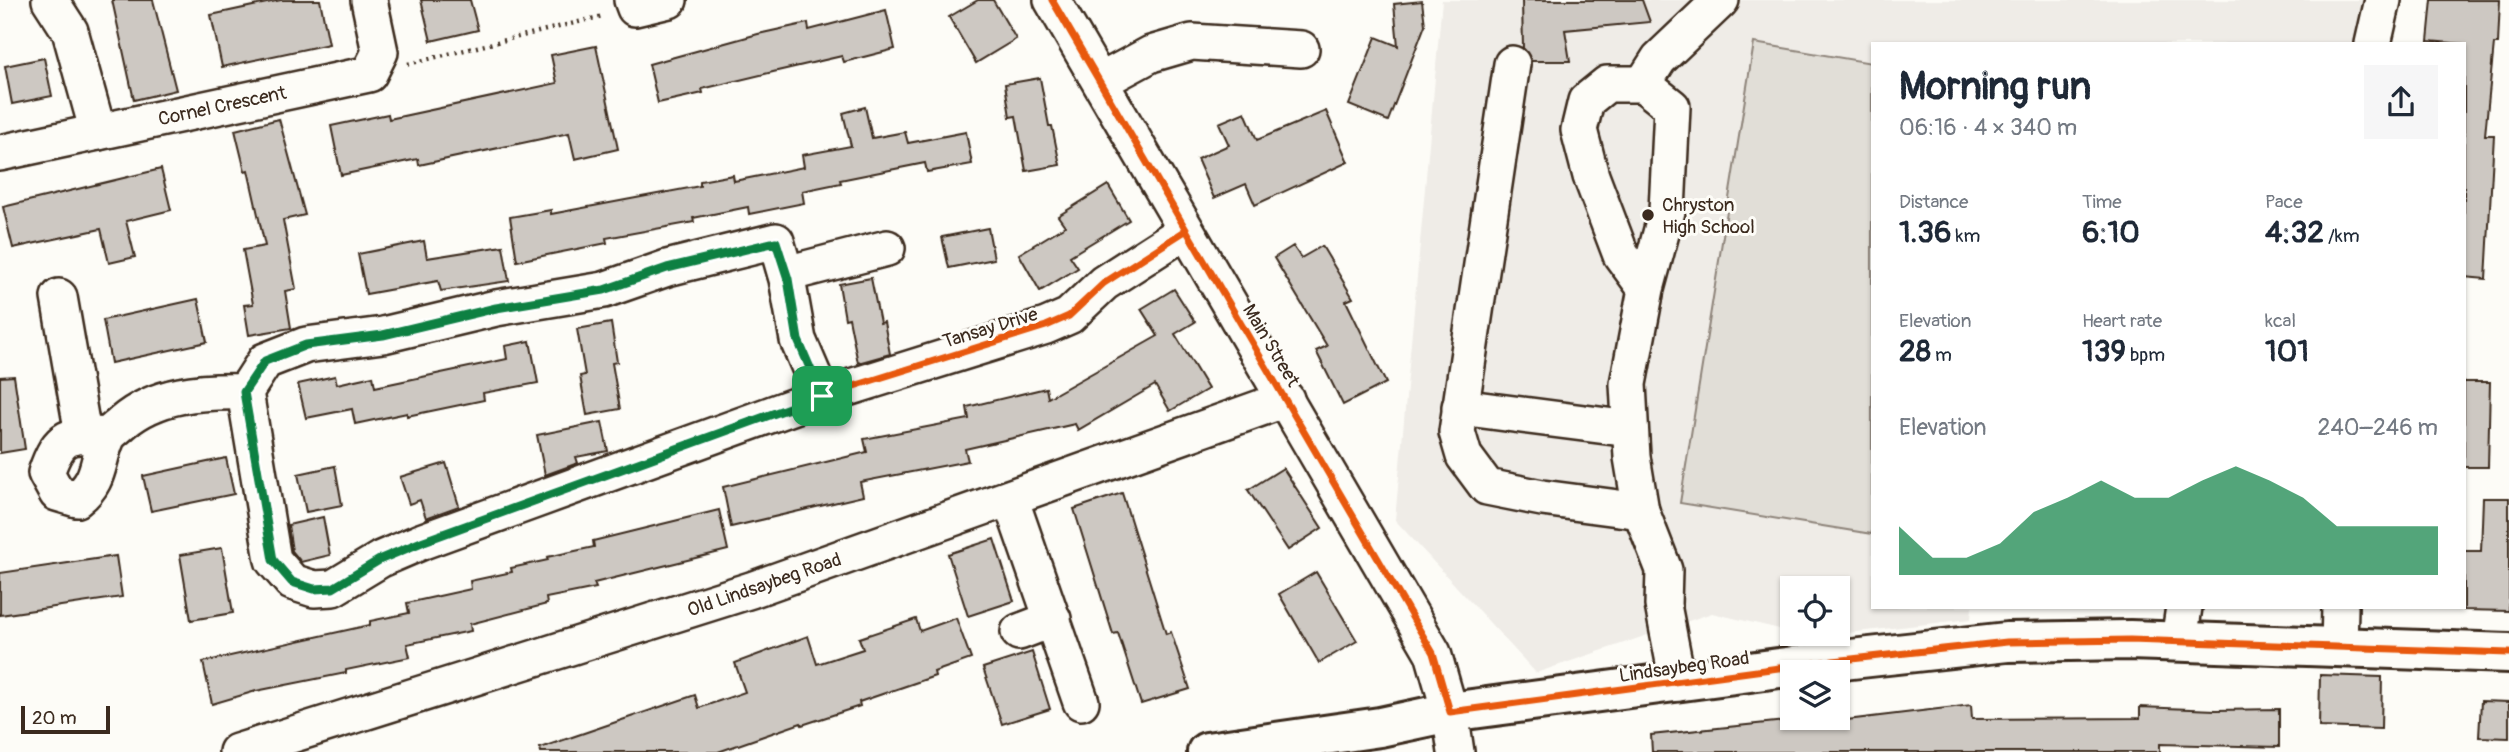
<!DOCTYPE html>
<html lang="en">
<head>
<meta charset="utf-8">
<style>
  :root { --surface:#fff; --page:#f6f6f7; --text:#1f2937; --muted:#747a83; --accent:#0b8043 }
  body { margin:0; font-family:Pangolin,sans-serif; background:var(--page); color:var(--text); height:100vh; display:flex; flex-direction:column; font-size:26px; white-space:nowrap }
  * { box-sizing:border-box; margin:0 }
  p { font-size:23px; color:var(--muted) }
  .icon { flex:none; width:38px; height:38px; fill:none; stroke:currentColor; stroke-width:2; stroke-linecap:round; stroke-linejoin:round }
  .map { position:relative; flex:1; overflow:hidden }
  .details { position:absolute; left:1871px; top:42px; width:595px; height:567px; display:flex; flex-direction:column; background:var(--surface); border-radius:0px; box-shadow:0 2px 5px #0004 }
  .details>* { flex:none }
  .tools { position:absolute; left:1780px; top:576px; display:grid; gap:14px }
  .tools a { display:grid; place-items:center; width:70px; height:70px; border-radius:0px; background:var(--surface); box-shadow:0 2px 5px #0004; font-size:35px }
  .scale { position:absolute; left:21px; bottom:18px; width:89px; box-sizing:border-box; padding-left:7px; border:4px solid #3b2a1e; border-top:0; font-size:19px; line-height:24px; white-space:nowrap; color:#3b2a1e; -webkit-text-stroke:5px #fdfcf7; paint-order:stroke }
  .pin { position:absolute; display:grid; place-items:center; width:60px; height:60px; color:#fff; margin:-30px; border-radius:14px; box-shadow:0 4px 10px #0006 }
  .round { display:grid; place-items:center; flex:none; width:74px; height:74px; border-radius:0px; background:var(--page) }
  .head { display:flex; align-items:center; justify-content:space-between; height:119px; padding:0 28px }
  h1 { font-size:38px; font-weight:700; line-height:52px }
  .stats { display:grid; grid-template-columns:repeat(3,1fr); gap:10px; height:119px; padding:7px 28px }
  .stats div { display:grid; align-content:center }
  .stats b { font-size:30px; font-weight:700 }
  .stats small { font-size:19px; font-weight:400 }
  .stats p { font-size:19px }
  .chart { height:196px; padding:14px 28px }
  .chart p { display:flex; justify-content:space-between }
  .chart svg { width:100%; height:126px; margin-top:7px; fill:var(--accent); opacity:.7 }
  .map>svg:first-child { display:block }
</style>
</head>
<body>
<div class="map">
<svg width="2509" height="752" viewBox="0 0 2509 752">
  <rect width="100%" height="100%" fill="#fdfcf7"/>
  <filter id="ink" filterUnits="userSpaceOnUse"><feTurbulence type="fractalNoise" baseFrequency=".0143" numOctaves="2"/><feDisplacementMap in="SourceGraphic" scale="14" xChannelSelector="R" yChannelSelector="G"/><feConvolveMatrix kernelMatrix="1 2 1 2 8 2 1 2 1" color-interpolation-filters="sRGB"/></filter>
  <g filter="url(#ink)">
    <path fill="#efece7" d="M1442 0H2366L2357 44H1872V607H1972L1971 619 1813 637 1799 634H1838V588H1792V632L1712 613 1536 673 1395 520Z"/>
    <path fill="#e1ded7" stroke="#8e847a" stroke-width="2" d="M1754 43 1872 63V534L1680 503Z"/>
    <g fill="#cdc8c2" stroke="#3b2a1e" stroke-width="2">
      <path d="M112 0H153L176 90 134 100Z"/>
      <path d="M281 0H320L329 44 222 67 211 15Z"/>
      <path d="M421 0H470L478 30 431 41Z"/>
      <path d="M978 0H993L1016 39 976 63 949 17Z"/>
      <path d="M1522 0H1642L1650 22 1565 30 1570 61H1531L1523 48Z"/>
      <path d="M2432 0H2500L2498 44H2494L2485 135H2494L2486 279 2464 277V44L2428 41Z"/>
      <path d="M1422 1 1425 25 1388 121 1349 105 1376 37 1398 46 1394 4Z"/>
      <path d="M886 10 895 49 844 62 842 56 773 72 702 89 703 93 658 103 649 64 758 34 808 23 809 30Z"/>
      <path d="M596 46 618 149 575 159 569 133 419 165 418 159 341 175 331 126 388 114 389 119 557 83 551 55Z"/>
      <path d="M44 58 52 96 12 104 5 66Z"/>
      <path d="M1040 78 1049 126H1052L1060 165 1026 171 1016 116 1010 117 1005 84Z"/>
      <path d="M865 107 872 138 905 132 908 143 966 132 972 164 927 172 925 163 840 180 841 183 802 191 804 203 749 214 748 207 693 218 694 222 606 238 607 243 517 261 510 217 551 210V214L700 186V181L733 175 734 181 804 167 802 155 851 146 843 113Z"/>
      <path d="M1326 111 1348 162 1255 205 1246 184 1214 198 1197 159 1229 145 1219 123 1245 112 1257 140Z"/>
      <path d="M279 119 305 215 283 220 296 289 285 291 291 328 249 335 244 305 253 304 243 250 265 246 248 170 245 171 235 130Z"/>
      <path d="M161 169 171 210 126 221 135 257 109 263 101 229 13 248 3 207Z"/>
      <path d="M1108 185 1129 220 1070 256 1078 268 1040 291 1019 254 1065 226 1058 216Z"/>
      <path d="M988 228 994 259 949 268 942 237Z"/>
      <path d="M424 241 427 258 503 246 509 281 441 291 438 281 366 294 358 254Z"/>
      <path d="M1293 246 1301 258 1322 246 1353 298 1346 301 1386 383 1343 405 1316 351 1327 346 1274 258Z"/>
      <path d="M871 278 880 323 884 322 890 354 858 363 849 318 845 319 839 284Z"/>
      <path d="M1174 289 1195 322 1175 334 1208 389 1170 411 1155 385 1078 430 1075 424 965 449 968 461 860 482 863 496 731 527 723 487 867 452 864 439 969 419 967 407 1046 388 1048 398 1158 336 1141 309Z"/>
      <path d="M198 299 207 342 111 363 103 320Z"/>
      <path d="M611 323 617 362 612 363 620 409 587 415 580 376 585 375 577 329Z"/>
      <path d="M530 341 538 383 483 393 484 400 407 416V413L355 424 352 409 306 418 298 384 335 376 337 384 373 376 375 387 507 359 505 346Z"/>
      <path d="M14 376 25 449 0 453V377Z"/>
      <path d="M2464 382H2490L2488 467H2464Z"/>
      <path d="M602 422 608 451 576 457 578 463 545 475 537 435Z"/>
      <path d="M226 458 234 494 151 511 143 476Z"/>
      <path d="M446 463 459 506 426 518 420 500 409 504 400 477Z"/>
      <path d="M335 466 342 505 306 512 298 474Z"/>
      <path d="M1283 468 1322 528 1288 550 1248 490Z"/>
      <path d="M1122 493 1166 634 1171 632 1190 689 1141 704 1118 633 1113 634 1074 509Z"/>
      <path d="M2483 498H2509V611L2464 610V551H2481Z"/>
      <path d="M719 510 728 550 594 583 596 588 546 598 547 604 470 624 471 631 407 644 410 657 346 670V673L256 691 212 704 203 662 370 625V621L409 613 407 603 471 589 470 581 512 572 511 568 548 560 547 557 594 547 593 541Z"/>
      <path d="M323 517 330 555 301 562 292 551 288 525Z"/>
      <path d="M994 539 1014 601 968 616 948 554Z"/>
      <path d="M222 548 233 613 191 620 180 555Z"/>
      <path d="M116 556 122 597 0 615V573Z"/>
      <path d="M1316 572 1357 641 1319 663 1279 594Z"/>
      <path d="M956 618 971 659 934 672 935 676 859 702 860 706 802 725 801 723 718 752H541L540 748 695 695 699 708 745 692 735 663 808 636 817 664 863 649 859 638 916 619 920 631Z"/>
      <path d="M1032 652 1050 709 1002 724 983 668Z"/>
      <path d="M2320 675 2382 677 2381 729 2319 727Z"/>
      <path d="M2481 701 2509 702V738L2479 737Z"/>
      <path d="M1971 705 1972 719 2140 718V707L2216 710 2279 709V747L2160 744V752H1652L1651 735 1796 720V726Z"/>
    </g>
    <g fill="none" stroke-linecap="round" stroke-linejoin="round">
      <g stroke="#3b2a1e" stroke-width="40">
        <g id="minor">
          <path d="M50 0 70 31 98 132"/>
          <path d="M632 0 635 8 669 0"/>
          <path d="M1052 0 1433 653 1450 712 1456 752"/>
          <path d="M2373 44 2383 0"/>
          <path d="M1512 64 1457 432 1464 456 1487 487 1542 498 1641 511"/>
          <path d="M1101 81 1151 54 1192 42 1301 49"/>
          <path d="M1643 84 1659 59 1721 0"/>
          <path d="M0 153 369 74 380 52 369 0"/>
          <path d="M786 274 887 248"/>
          <path d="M1646 289 1621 255 1591 176 1579 130 1586 101 1607 84H1643L1672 107 1667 211 1646 289 1628 384 1632 457 1641 511 1664 570 1663 605 1678 683"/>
          <path d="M59 297 83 434"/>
          <path d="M822 396 423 541 381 559 333 588 314 589 292 582 273 560 245 392 265 361 306 345 383 335 496 308 604 290 667 268 776 241 787 279 798 340 822 396 1046 326 1069 316 1104 283 1185 231"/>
          <path d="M1460 407 1630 429"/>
          <path d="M108 436C69 433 59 435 46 473L57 493 77 499C101 480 96 463 107 438 110 432 117 428 122 423 157 393 201 391 245 392"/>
          <path d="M1010 498 1081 702"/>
          <path d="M1019 632 1053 619"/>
          <path d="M2179 641 2184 607"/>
          <path d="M2339 647 2340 607"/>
          <path d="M237 752 751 590 1286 399"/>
        </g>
      </g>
      <g stroke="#3b2a1e" stroke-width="44">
        <path id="major" d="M1207 752 1380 727 1450 712 1824 662 2007 642 2130 640 2509 653"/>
      </g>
      <path stroke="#3b2a1e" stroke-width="4.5" stroke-dasharray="2 5" stroke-linecap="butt" d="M408 64 603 16"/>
      <use href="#minor" stroke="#fdfcf7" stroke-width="35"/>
      <use href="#major" stroke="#fdfcf7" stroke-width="38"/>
      <g stroke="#fdfcf7" stroke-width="11">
        <g id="cycleway">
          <path d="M1052 0 1433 653 1450 712 1824 662 2007 642 2130 640 2509 653"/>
          <path d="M822 396 423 541 381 559 333 588 314 589 292 582 273 560 245 392 265 361 306 345 383 335 496 308 604 290 667 268 776 241 787 279 798 340 822 396 1046 326 1069 316 1104 283 1185 231"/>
        </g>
      </g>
      <use href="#cycleway" stroke="#e8590c" stroke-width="7"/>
    </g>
  </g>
  <g fill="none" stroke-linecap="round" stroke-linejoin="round" filter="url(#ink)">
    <g stroke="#fff" stroke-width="14">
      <path id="route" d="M776 242 788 279 798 340 822 396 424 541 381 559 333 588 314 589 292 582 273 560 244 392 265 361 306 345 383 335 496 308 604 290 667 268Z"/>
    </g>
    <use href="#route" stroke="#0b8043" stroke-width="9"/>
  </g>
  <circle fill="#3b2a1e" stroke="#fdfcf7" stroke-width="2.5" cx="1648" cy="215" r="7"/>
  <g text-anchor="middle" stroke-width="6" stroke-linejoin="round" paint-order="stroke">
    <g font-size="19" fill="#3b2a1e" stroke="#fdfcf7">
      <text transform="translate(222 105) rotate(-12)" y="7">Cornel Crescent</text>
      <text transform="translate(990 327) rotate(-17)" y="7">Tansay Drive</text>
      <text transform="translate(1272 345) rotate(59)" y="7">Main Street</text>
      <text transform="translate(764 584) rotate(-19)" y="7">Old Lindsaybeg Road</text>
      <text transform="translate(1684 666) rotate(-8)" y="7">Lindsaybeg Road</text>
    </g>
    <g font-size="19" fill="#3b2a1e" stroke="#fdfcf7" text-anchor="start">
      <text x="1662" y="211">Chryston<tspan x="1662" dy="22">High School</tspan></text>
    </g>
  </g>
</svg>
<div class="tools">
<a><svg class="icon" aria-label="locate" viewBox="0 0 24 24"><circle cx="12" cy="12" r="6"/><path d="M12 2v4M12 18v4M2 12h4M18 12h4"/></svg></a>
<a><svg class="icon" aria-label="layers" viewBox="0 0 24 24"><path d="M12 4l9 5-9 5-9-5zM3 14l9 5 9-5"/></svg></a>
</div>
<div class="scale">20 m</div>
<div class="pin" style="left:822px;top:396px;background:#1e9e55"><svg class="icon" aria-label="arrive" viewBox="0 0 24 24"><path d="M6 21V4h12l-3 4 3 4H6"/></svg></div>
<section class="details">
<div class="head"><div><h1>Morning run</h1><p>06:16 · 4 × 340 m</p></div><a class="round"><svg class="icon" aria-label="share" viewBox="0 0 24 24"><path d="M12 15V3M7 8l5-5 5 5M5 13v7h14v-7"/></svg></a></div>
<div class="stats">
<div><p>Distance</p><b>1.36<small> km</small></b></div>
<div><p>Time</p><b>6:10</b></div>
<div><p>Pace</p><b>4:32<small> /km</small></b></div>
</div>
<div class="stats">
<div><p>Elevation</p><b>28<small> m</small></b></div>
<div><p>Heart rate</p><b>139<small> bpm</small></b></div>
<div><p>kcal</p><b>101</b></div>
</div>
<div class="chart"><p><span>Elevation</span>240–246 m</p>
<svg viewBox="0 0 160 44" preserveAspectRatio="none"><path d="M0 44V27L10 38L20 38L30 33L40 22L50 17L60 11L70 17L80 17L90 11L100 6L110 11L120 17L130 27L140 27L150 27L160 27V44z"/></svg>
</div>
</section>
</div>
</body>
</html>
